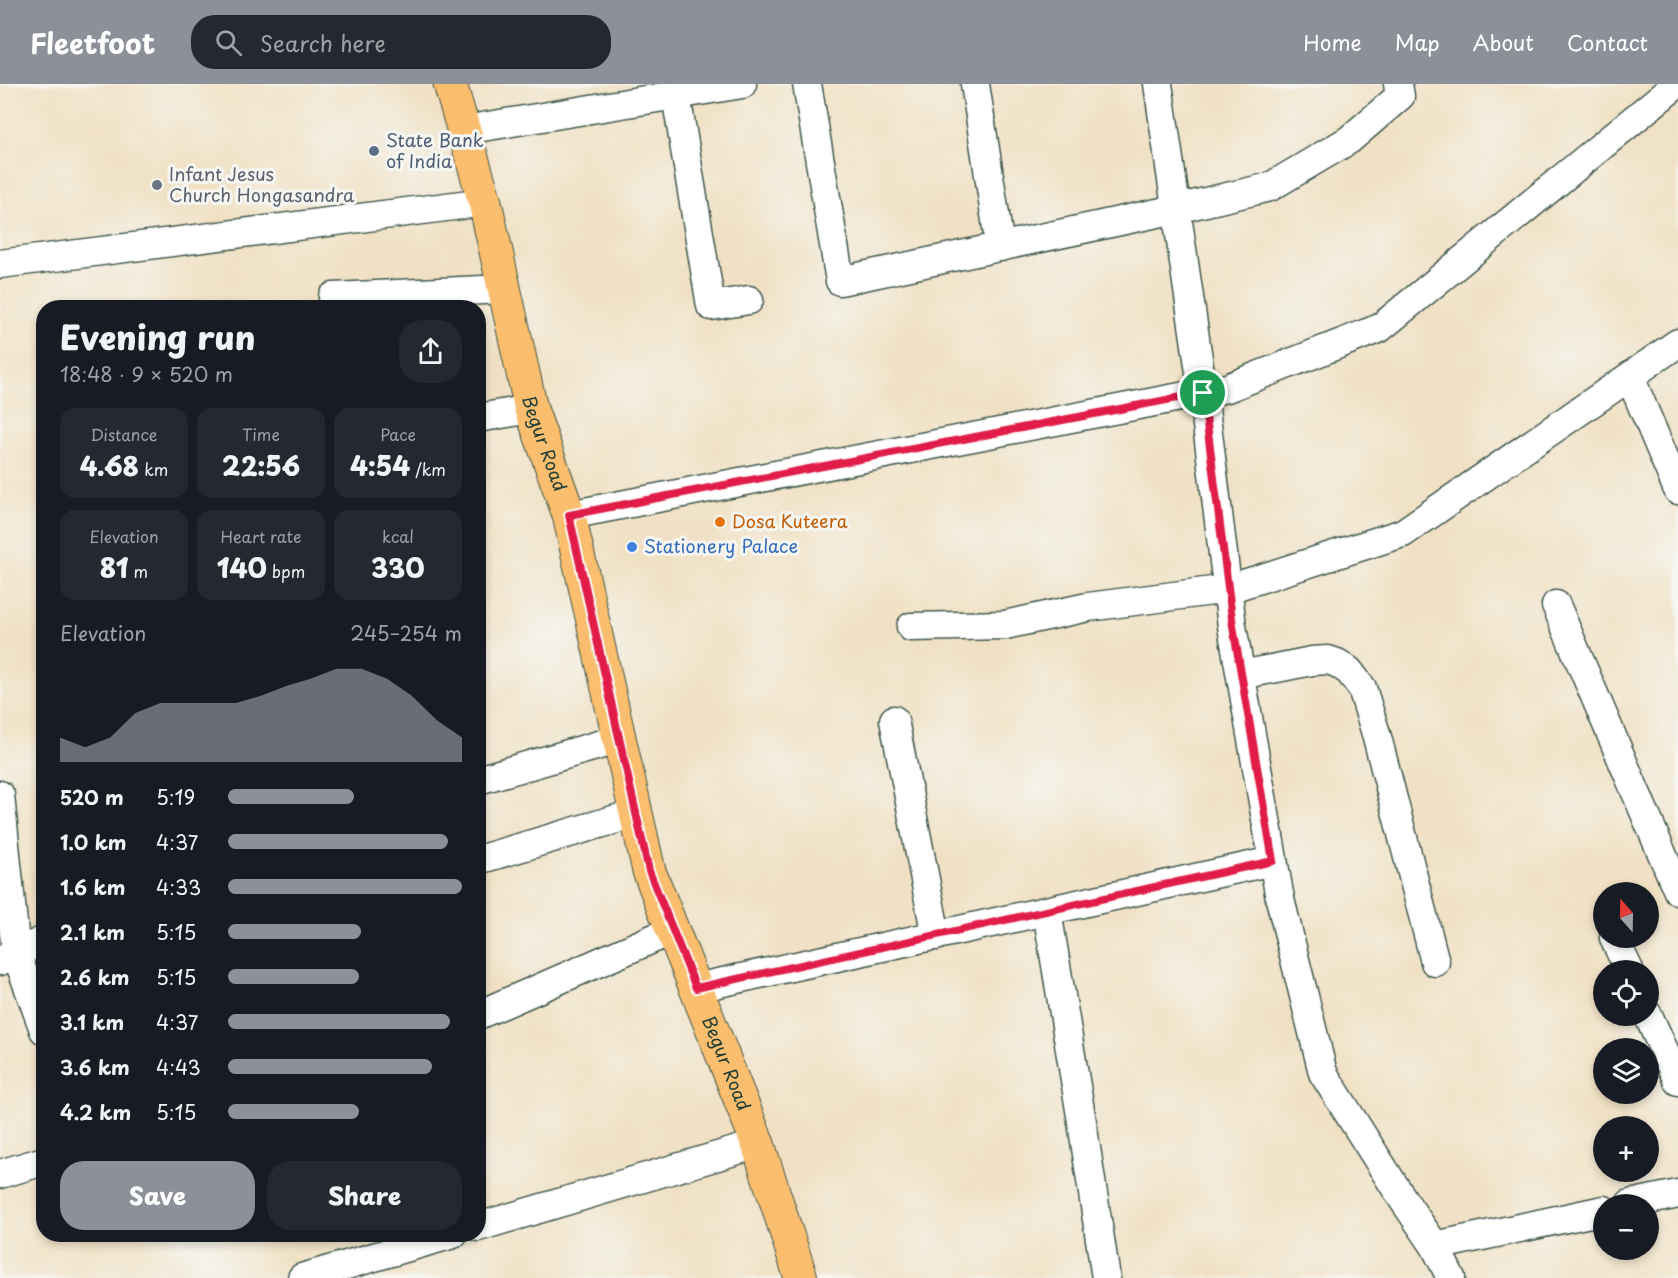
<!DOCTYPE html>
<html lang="en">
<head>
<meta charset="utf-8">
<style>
  :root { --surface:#171b24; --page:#242831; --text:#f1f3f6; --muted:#9ea1a6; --accent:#8c9099 }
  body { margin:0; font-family:"Playpen Sans",sans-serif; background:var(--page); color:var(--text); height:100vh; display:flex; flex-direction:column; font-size:22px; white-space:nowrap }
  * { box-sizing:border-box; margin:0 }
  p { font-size:20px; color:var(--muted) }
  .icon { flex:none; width:33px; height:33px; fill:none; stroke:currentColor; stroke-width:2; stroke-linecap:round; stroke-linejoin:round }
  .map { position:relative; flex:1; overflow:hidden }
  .sheet { position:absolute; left:36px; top:216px; width:450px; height:942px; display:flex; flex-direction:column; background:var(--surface); border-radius:24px; box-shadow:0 3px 9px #0003 }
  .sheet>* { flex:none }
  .needle { width:39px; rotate:340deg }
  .tools { position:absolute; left:1593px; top:798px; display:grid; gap:12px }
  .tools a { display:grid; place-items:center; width:66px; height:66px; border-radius:50%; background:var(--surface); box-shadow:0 3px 9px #0003; font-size:30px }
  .pin { position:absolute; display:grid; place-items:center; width:51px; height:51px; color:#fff; margin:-26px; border:3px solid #fff; border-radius:50%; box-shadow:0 2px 6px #0007 }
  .round { display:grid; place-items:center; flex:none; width:63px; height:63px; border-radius:24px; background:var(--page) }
  .head { display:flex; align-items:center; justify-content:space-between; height:102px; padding:0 24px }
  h1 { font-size:33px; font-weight:800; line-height:45px }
  .metrics { display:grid; grid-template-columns:repeat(3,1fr); gap:9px; height:102px; padding:6px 24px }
  .metrics div { display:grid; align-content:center; border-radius:15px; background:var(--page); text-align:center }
  .metrics b { font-size:26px; font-weight:800 }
  .metrics small { font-size:16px; font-weight:400 }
  .metrics p { font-size:16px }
  .chart { height:168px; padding:12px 24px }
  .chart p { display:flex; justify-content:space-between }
  .chart svg { width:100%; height:108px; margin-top:6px; fill:var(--accent); opacity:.7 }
  .primary-button { display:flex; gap:12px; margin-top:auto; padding:12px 24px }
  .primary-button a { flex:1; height:69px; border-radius:24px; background:var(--accent); color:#fff; font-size:24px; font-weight:800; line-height:69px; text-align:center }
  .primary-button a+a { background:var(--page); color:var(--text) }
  ul { padding:0 24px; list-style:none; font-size:20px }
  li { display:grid; grid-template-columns:96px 72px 1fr; align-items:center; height:45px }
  li i { height:15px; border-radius:8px; background:var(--accent) }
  header { display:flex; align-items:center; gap:36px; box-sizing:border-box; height:84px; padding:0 30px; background:var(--accent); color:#fff }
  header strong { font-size:28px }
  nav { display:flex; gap:33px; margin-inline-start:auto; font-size:21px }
  .search { width:420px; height:54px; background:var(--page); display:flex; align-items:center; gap:15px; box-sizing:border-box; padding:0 21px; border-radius:24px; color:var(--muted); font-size:22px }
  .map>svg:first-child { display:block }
</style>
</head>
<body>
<header>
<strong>Fleetfoot</strong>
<div class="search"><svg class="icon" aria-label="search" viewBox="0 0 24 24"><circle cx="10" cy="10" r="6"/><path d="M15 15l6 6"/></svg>Search here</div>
<nav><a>Home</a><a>Map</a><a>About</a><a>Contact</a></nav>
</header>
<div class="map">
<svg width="1678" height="1194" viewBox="0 0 1678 1194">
  <rect width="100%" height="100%" fill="#f6f6f2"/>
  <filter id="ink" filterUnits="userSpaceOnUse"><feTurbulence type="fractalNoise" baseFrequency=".0167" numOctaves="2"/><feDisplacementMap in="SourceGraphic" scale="12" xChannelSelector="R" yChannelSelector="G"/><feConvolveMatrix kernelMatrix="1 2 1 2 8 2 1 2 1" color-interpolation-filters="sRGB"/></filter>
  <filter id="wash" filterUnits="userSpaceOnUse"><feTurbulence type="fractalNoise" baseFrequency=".008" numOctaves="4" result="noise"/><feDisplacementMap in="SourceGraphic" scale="24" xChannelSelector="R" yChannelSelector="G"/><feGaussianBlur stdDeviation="1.35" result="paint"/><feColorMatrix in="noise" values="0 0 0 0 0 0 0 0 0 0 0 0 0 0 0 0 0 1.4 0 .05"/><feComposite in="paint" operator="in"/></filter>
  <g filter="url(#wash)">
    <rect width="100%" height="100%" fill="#f0e1c4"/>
  </g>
  <g filter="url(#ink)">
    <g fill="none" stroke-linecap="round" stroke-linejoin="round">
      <g stroke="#3e564a" stroke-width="31">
        <g id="minor">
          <path d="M807 0 840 197 1176 125 1270 103 1349 56 1400 12 1398 0"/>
          <path d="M975 0 1000 163"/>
          <path d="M1158 0 1203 309 1232 542 1280 815 1323 989 1402 1114 1435 1162 1451 1194"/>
          <path d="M676 11 711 222 749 216"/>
          <path d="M464 46 742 0"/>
          <path d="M0 180 485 118"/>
          <path d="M333 213 504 205"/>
          <path d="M1630 293 1678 406"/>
          <path d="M478 334 531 325"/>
          <path d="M569 431 1227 304 1380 244 1677 0"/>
          <path d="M1556 521 1678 807"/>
          <path d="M911 543 1005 541 1088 523 1228 505 1403 449 1678 259"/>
          <path d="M1241 591 1312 577 1328 576 1337 579 1349 587 1362 604 1377 653 1435 878"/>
          <path d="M894 636 936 852"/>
          <path d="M478 696 620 655"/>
          <path d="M0 711 16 869 44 946"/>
          <path d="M478 776 637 729"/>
          <path d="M1047 827 1082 1038 1106 1194"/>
          <path d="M1614 854 1629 886"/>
          <path d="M0 877 44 856"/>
          <path d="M696 904 1273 777"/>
          <path d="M478 931 673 846"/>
          <path d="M1648 931 1678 997"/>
          <path d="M0 1090 44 1077"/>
          <path d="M1630 1120 1678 1110"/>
          <path d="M478 1143 758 1060"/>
          <path d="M1435 1162 1604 1126"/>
          <path d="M302 1194 453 1150"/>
        </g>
      </g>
      <g stroke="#3e564a" stroke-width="35">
        <g id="major">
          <path id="s1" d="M450 0 485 118 531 325 569 431 649 787 758 1060 801 1194"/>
        </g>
      </g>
      <use href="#minor" stroke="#fff" stroke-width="28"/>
      <use href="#major" stroke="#fabe6e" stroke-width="33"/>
    </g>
  </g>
  <g fill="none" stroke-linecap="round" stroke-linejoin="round" filter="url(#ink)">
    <g stroke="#fff" stroke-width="12">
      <path id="route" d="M1203 309 1233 542 1273 777 696 904 649 787 569 431Z"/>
    </g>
    <use href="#route" stroke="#e11d48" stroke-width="8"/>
  </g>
  <circle fill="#5c6f8a" stroke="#f6f6f2" stroke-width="2" cx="374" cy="67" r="6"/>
  <circle fill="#6b7280" stroke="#f6f6f2" stroke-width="2" cx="157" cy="101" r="6"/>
  <circle fill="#e8710a" stroke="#f6f6f2" stroke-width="2" cx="720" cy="438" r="6"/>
  <circle fill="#3f7fe0" stroke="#f6f6f2" stroke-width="2" cx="632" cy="463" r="6"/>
  <g text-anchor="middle" stroke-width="6" stroke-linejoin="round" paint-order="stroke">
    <g font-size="18" fill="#4e5e75" stroke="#f6f6f2" text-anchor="start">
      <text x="386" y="63">State Bank<tspan x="386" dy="21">of India</tspan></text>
    </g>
    <g font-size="18" fill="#5b616d" stroke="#f6f6f2" text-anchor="start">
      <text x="169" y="97">Infant Jesus<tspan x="169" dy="21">Church Hongasandra</tspan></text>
    </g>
    <g font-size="18" fill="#1f3d34" stroke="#f6f6f2">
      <text dy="6" stroke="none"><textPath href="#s1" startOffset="372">Begur Road</textPath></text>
      <text dy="6" stroke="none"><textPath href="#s1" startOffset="1020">Begur Road</textPath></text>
    </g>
    <g font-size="18" fill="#c56008" stroke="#f6f6f2" text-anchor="start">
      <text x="732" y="444">Dosa Kuteera</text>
    </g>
    <g font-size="18" fill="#366cbe" stroke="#f6f6f2" text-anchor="start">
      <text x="644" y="469">Stationery Palace</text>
    </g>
  </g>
</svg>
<div class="tools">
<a><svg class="needle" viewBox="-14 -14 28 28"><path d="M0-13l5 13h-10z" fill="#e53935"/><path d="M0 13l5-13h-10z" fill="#9ea1a6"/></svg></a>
<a><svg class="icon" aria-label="locate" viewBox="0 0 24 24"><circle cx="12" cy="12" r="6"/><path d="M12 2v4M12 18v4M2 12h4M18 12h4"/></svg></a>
<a><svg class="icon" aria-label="layers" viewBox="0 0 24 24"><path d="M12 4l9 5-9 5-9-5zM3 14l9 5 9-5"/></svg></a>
<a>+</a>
<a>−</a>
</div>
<div class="pin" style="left:1203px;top:309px;background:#1e9e55"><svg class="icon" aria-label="arrive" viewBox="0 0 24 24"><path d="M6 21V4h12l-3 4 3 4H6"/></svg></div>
<section class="sheet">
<div class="head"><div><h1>Evening run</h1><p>18:48 · 9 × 520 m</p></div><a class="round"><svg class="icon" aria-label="share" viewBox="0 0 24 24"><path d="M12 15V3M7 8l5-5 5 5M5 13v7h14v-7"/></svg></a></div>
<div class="metrics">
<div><p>Distance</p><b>4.68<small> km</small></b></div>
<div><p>Time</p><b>22:56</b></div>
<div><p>Pace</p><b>4:54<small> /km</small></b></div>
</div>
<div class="metrics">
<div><p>Elevation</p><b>81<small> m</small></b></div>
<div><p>Heart rate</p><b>140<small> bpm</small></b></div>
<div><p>kcal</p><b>330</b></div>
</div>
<div class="chart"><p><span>Elevation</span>245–254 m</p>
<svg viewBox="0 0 160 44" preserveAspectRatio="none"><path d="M0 44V34L10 38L20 34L30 24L40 20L50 20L60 20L70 20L80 17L90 13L100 10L110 6L120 6L130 10L140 17L150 27L160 34V44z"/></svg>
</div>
<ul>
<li><b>520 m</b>5:19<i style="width:54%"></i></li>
<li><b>1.0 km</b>4:37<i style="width:94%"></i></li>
<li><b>1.6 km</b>4:33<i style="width:100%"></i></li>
<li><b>2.1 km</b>5:15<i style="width:57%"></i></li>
<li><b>2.6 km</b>5:15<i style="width:56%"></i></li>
<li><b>3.1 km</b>4:37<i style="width:95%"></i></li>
<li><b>3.6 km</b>4:43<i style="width:87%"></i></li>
<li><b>4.2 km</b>5:15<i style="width:56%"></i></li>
</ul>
<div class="primary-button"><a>Save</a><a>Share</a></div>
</section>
</div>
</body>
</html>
